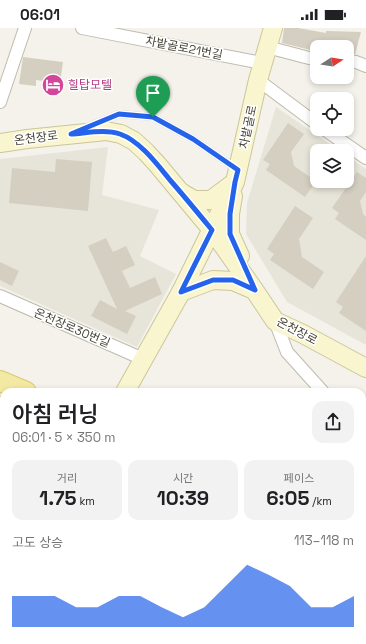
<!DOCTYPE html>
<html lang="ko">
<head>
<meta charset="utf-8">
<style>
  :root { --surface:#fff; --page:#f2f2f2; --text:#202124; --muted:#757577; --accent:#2563eb }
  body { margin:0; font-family:"Space Grotesk","Noto Sans KR",sans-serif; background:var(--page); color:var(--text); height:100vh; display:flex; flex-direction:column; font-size:15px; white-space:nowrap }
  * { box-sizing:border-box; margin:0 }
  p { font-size:13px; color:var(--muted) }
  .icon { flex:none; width:22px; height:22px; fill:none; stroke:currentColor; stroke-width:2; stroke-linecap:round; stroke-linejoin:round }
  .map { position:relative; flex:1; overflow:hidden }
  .sheet { position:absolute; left:0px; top:360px; width:366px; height:256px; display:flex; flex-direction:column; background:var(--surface); border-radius:12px 12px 0 0; box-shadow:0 2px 6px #0003 }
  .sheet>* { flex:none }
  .needle { width:26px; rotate:78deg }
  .controls { position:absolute; left:310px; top:12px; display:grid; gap:8px }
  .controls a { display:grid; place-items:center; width:44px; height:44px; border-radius:8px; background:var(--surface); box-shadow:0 2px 6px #0003; font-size:20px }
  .pin { position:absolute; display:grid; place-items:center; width:34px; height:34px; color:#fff; margin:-41px -17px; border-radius:50% 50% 50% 0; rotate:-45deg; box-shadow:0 0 4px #0007 }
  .pin .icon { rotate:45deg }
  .round { display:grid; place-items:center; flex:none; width:42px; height:42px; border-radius:12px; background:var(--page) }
  .overview { display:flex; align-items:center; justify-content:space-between; height:68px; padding:0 12px }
  h1 { font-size:22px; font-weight:600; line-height:30px }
  .stats { display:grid; grid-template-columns:repeat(3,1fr); gap:6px; height:68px; padding:4px 12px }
  .stats div { display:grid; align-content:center; border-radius:10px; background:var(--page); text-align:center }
  .stats b { font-size:20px; font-weight:600 }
  .stats small { font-size:11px; font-weight:400 }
  .stats p { font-size:11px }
  .chart { height:112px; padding:8px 12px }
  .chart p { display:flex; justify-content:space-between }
  .chart svg { width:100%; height:72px; margin-top:4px; fill:var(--accent); opacity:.7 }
  .status { display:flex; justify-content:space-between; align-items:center; height:28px; padding:0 20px; background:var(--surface); direction:ltr }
  .status svg { height:11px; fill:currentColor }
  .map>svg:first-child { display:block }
</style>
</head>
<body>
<div class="status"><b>06:01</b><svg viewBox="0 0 49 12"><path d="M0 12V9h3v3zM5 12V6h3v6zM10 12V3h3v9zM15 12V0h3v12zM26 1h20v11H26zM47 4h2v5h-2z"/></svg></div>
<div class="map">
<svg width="366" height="616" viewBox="0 0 366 616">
  <defs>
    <pattern id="forest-crowns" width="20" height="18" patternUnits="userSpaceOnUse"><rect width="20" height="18" fill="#c9e3b8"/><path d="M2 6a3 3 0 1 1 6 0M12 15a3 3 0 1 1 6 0" fill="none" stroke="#aec49f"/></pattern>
  </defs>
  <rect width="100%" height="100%" fill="#f4f2ea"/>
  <g fill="#e7e5d9">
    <path d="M276 79 340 123H317V153H347V128L366 141V317L287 274 246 206 247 175Z"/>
    <path d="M108 119 102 167 159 182 140 228 176 246 137 319 0 258V131Z"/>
    <path d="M0 515 4 517V612H41L44 616H0Z"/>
  </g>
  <g fill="url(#forest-crowns)">
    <path d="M0 402 4 405V500L0 498Z"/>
    <path d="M171 612H306L312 616H176Z"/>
  </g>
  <g fill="#d4cfc1">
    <path d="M284 0H298L326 5V3L361 4 355 26H347V19H315V23L282 15Z"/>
    <path d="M23 29 63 34 60 55 36 52V58L19 56Z"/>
    <path d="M288 95 304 106 291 124 294 138 316 153 305 169 266 142 270 136 263 132Z"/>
    <path d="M56 131 92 134 88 183 9 175 12 140 55 144Z"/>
    <path d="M357 144 366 150V164L360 173 363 186 366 189V212L335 191 339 185 332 180Z"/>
    <path d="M295 178 313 190 299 211 302 229 324 244 313 261 270 232 274 226 267 221Z"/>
    <path d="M106 210 113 224 126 218 135 237 122 243 130 260 155 249 162 266 125 283 136 288 127 306 91 288 100 272 117 281 88 218Z"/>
    <path d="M366 228V303L339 285 343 279 336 274Z"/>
    <path d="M0 234 19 243 12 258 0 252Z"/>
  </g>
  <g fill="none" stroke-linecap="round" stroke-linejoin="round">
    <g stroke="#bebbae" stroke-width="8">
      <path id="lane" d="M90 98 119 86 153 89 193 111 235 140"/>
    </g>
    <g stroke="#bebbae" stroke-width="14">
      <g id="street">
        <path d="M82 0 262 35"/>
        <path d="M267 19 309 30 317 31"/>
        <path d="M347 33 356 34 366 38"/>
        <path d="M258 52 317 96"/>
        <path d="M0 74 25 0"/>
        <path d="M324 101 366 130"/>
        <path d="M0 268 143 331"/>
        <path d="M275 293 287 324 323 364"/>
        <path d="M362 399 366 401"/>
        <path d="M0 505 4 506"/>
        <path d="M362 512 366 508"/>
        <path d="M162 612 167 616"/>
      </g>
    </g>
    <g stroke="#cbc69d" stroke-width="20">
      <g id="secondary">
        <path d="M0 115 27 111 106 103 121 106 134 113 146 124 157 136 212 202 255 263 275 293 303 306 366 340"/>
        <path d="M182 165 194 172H211L231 157"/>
        <path d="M233 168 230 186V206L240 228"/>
        <path d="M181 264 213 252 233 253 254 262"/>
        <path d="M125 364 181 264 235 154 258 52 273 0"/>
      </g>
    </g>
    <g stroke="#d8c974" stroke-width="22">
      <g id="primary">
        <path d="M0 353 26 364"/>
        <path d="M0 379 4 380"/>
        <path d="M362 605 366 608"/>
        <path d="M332 612 337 616"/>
      </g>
    </g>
    <g stroke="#beb8a1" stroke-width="2" stroke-dasharray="2 2" stroke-linecap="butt">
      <path d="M0 474 4 476"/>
      <path d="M200 612 205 616"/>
    </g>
    <use href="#lane" stroke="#fff" stroke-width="6"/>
    <use href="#street" stroke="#fff" stroke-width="12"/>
    <use href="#secondary" stroke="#f9f5cf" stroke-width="18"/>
    <use href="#primary" stroke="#f4e9a3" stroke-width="20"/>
    <g stroke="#989898" stroke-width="4.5">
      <g id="rail">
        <path d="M0 425 4 427"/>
        <path d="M0 433 4 435"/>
        <path d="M249 612 253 616"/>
        <path d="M263 612 268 616"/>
      </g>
    </g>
    <use href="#rail" stroke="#fff" stroke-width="3" stroke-dasharray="9" stroke-linecap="butt"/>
  </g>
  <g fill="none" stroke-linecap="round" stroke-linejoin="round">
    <g stroke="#fff" stroke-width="8">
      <path id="route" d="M119 86 153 89 193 111 238 142 235 154 230 186V206L255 262 233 252H213L181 264 212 202C198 185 184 168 170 152 157 136 140 113 120 106 105 101 87 105 71 106Z"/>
    </g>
    <use href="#route" stroke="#2563eb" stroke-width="5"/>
  </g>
  <defs>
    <g id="hotel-disc" transform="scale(1.15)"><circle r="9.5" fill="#d1479c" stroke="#fff"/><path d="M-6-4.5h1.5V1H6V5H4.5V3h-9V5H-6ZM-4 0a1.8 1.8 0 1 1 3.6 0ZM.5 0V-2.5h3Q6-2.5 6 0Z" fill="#fff"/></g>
  </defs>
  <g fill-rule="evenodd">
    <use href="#hotel-disc" x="53" y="57"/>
  </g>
  <g text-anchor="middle" stroke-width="3" stroke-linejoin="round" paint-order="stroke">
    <g font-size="12" fill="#474439" stroke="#fff">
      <text transform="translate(184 20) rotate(11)" y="4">차밭골로21번길</text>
      <text transform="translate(248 99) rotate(-78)" y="4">차밭골로</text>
      <text transform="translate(36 110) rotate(-7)" y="4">온천장로</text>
      <text transform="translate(72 300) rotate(23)" y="4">온천장로30번길</text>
      <text transform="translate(297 303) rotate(28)" y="4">온천장로</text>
    </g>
    <g font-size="12" fill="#b23c85" stroke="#fff" text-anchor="start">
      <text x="68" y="61">힐탑모텔</text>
    </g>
  </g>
</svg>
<div class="controls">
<a><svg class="needle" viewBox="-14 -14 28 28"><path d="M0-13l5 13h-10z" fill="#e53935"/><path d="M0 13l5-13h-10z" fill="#757577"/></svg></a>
<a><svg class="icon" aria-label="locate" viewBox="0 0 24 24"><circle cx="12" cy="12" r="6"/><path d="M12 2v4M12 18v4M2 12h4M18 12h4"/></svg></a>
<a><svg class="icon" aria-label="layers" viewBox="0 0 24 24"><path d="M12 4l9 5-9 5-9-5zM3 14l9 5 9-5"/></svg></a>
</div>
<div class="pin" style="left:153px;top:89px;background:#1e9e55"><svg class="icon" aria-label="arrive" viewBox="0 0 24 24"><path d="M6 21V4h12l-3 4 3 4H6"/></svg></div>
<section class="sheet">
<div class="overview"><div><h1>아침 러닝</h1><p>06:01 · 5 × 350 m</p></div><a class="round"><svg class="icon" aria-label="share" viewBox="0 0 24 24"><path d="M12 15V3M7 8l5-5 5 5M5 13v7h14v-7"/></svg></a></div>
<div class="stats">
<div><p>거리</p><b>1.75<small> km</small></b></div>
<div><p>시간</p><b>10:39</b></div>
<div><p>페이스</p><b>6:05<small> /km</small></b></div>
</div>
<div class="chart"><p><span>고도 상승</span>113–118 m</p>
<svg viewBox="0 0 160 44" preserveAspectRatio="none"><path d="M0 44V25L10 25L20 25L30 32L40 32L50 25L60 25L70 32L80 38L90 32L100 19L110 6L120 12L130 19L140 32L150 32L160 25V44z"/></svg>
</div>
</section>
</div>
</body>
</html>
